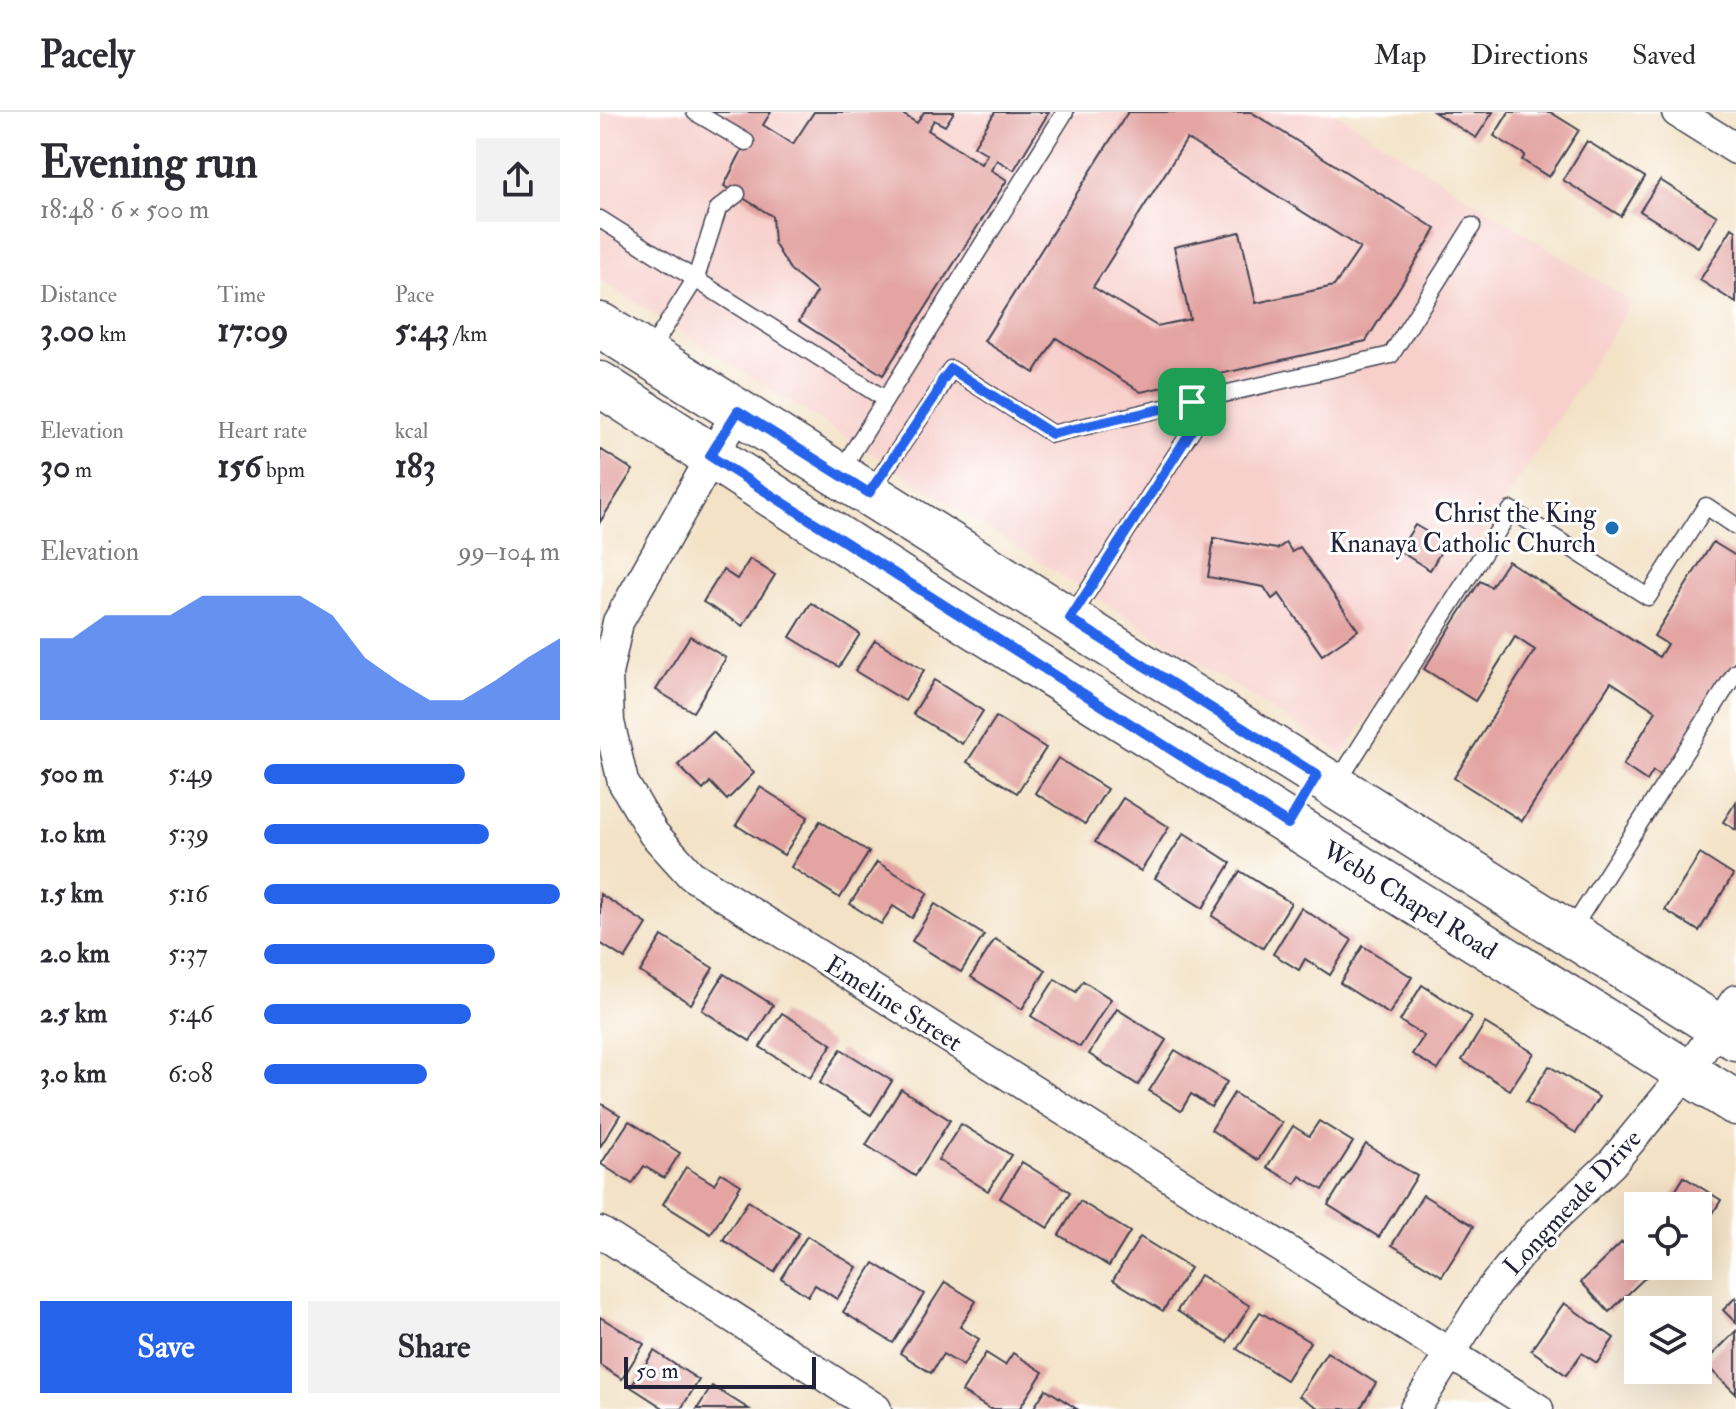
<!DOCTYPE html>
<html lang="en">
<head>
<meta charset="utf-8">
<style>
  :root { --surface:#fff; --page:#f2f2f3; --text:#2b2b33; --muted:#7c7c81; --line:#e1e1e2; --accent:#2563eb }
  body { margin:0; font-family:"IM FELL Double Pica",serif; background:var(--page); color:var(--text); height:100vh; display:flex; flex-direction:column; font-size:30px; white-space:nowrap }
  * { box-sizing:border-box; margin:0 }
  p { font-size:26px; color:var(--muted) }
  .icon { flex:none; width:44px; height:44px; fill:none; stroke:currentColor; stroke-width:2; stroke-linecap:round; stroke-linejoin:round }
  .map { position:relative; flex:1; overflow:hidden }
  .details { display:flex; flex-direction:column; background:var(--surface); width:600px }
  .details>* { flex:none }
  .fabs { position:absolute; left:1024px; top:1080px; display:grid; gap:16px }
  .fabs a { display:grid; place-items:center; width:88px; height:88px; border-radius:0px; background:var(--surface); box-shadow:0 8px 32px #0002; font-size:40px }
  .scale { position:absolute; left:24px; bottom:20px; width:192px; box-sizing:border-box; padding-left:8px; border:4px solid #22223b; border-top:0; font-size:22px; line-height:28px; white-space:nowrap; color:#22223b; -webkit-text-stroke:6px #fff; paint-order:stroke }
  .pin { position:absolute; display:grid; place-items:center; width:68px; height:68px; color:#fff; margin:-34px; border-radius:16px; box-shadow:0 4px 12px #0006 }
  .round { display:grid; place-items:center; flex:none; width:84px; height:84px; border-radius:0px; background:var(--page) }
  .summary { display:flex; align-items:center; justify-content:space-between; height:136px; padding:0 40px }
  h1 { font-size:44px; font-weight:700; line-height:60px }
  .metrics { display:grid; grid-template-columns:repeat(3,1fr); gap:12px; height:136px; padding:8px 40px }
  .metrics div { display:grid; align-content:center }
  .metrics b { font-size:34px; font-weight:700 }
  .metrics small { font-size:22px; font-weight:400 }
  .metrics p { font-size:22px }
  .chart { height:224px; padding:16px 40px }
  .chart p { display:flex; justify-content:space-between }
  .chart svg { width:100%; height:144px; margin-top:8px; fill:var(--accent); opacity:.7 }
  .button { display:flex; gap:16px; margin-top:auto; padding:16px 40px }
  .button a { flex:1; height:92px; border-radius:0px; background:var(--accent); color:#fff; font-size:32px; font-weight:700; line-height:92px; text-align:center }
  .button a+a { background:var(--page); color:var(--text) }
  ul { padding:0 40px; list-style:none; font-size:26px }
  li { display:grid; grid-template-columns:128px 96px 1fr; align-items:center; height:60px }
  li i { height:20px; border-radius:10px; background:var(--accent) }
  header { display:flex; align-items:center; gap:48px; box-sizing:border-box; height:112px; padding:0 40px; background:var(--surface); border-bottom:2px solid var(--line) }
  header strong { font-size:38px }
  nav { display:flex; gap:44px; margin-inline-start:auto; font-size:28px }
  main { display:flex; flex:1; min-height:0 }
  .map>svg:first-child { display:block }
</style>
</head>
<body>
<header>
<strong>Pacely</strong>
<nav><a>Map</a><a>Directions</a><a>Saved</a></nav>
</header>
<main>
<section class="details">
<div class="summary"><div><h1>Evening run</h1><p>18:48 · 6 × 500 m</p></div><a class="round"><svg class="icon" aria-label="share" viewBox="0 0 24 24"><path d="M12 15V3M7 8l5-5 5 5M5 13v7h14v-7"/></svg></a></div>
<div class="metrics">
<div><p>Distance</p><b>3.00<small> km</small></b></div>
<div><p>Time</p><b>17:09</b></div>
<div><p>Pace</p><b>5:43<small> /km</small></b></div>
</div>
<div class="metrics">
<div><p>Elevation</p><b>30<small> m</small></b></div>
<div><p>Heart rate</p><b>156<small> bpm</small></b></div>
<div><p>kcal</p><b>183</b></div>
</div>
<div class="chart"><p><span>Elevation</span>99–104 m</p>
<svg viewBox="0 0 160 44" preserveAspectRatio="none"><path d="M0 44V19L10 19L20 12L30 12L40 12L50 6L60 6L70 6L80 6L90 12L100 25L110 32L120 38L130 38L140 32L150 25L160 19V44z"/></svg>
</div>
<ul>
<li><b>500 m</b>5:49<i style="width:68%"></i></li>
<li><b>1.0 km</b>5:39<i style="width:76%"></i></li>
<li><b>1.5 km</b>5:16<i style="width:100%"></i></li>
<li><b>2.0 km</b>5:37<i style="width:78%"></i></li>
<li><b>2.5 km</b>5:46<i style="width:70%"></i></li>
<li><b>3.0 km</b>6:08<i style="width:55%"></i></li>
</ul>
<div class="button"><a>Save</a><a>Share</a></div>
</section>
<div class="map">
<svg width="1136" height="1297" viewBox="0 0 1136 1297">
  <rect width="100%" height="100%" fill="#fff"/>
  <filter id="ink" filterUnits="userSpaceOnUse"><feTurbulence type="fractalNoise" baseFrequency=".0125" numOctaves="2"/><feDisplacementMap in="SourceGraphic" scale="16" xChannelSelector="R" yChannelSelector="G"/><feConvolveMatrix kernelMatrix="1 2 1 2 8 2 1 2 1" color-interpolation-filters="sRGB"/></filter>
  <filter id="wash" filterUnits="userSpaceOnUse"><feTurbulence type="fractalNoise" baseFrequency=".006" numOctaves="4" result="noise"/><feDisplacementMap in="SourceGraphic" scale="32" xChannelSelector="R" yChannelSelector="G"/><feGaussianBlur stdDeviation="1.8" result="paint"/><feColorMatrix in="noise" values="0 0 0 0 0 0 0 0 0 0 0 0 0 0 0 0 0 1.4 0 .05"/><feComposite in="paint" operator="in"/></filter>
  <g filter="url(#wash)">
    <rect width="100%" height="100%" fill="#f3e2c6"/>
    <path fill="#f7d0cc" d="M0 0H735L1032 190 743 643 0 168Z"/>
    <g id="blocks">
      <g fill="#e3a4a2" fill-rule="evenodd">
        <path d="M99 0H171L163 13 193 32 214 0H299L317 11 324 0H354L345 14 334 8 328 18 381 52 387 42 374 34 395 0H449L414 58 397 48 391 58 407 68 283 263 199 209 217 180 191 159 174 131 172 104 124 74 146 30Z"/>
        <path d="M528 0H651L836 117 766 229 541 280 456 226 434 261 384 229ZM587 27 760 136 734 174 656 191 640 120 574 135 590 207 557 214 493 175Z"/>
        <path d="M834 0H893L876 26Z"/>
        <path d="M909 0H950L979 18 949 65 922 48 925 43 894 24Z"/>
        <path d="M987 29 1045 65 1021 104 963 68Z"/>
        <path d="M1060 68 1117 104 1098 135 1040 99Z"/>
        <path d="M1132 116 1136 119V191L1100 168Z"/>
        <path d="M0 337 33 358 0 410Z"/>
        <path d="M815 413 846 431 830 458 799 439Z"/>
        <path d="M614 426 677 437 686 431 692 440 700 435 758 518 722 543 679 482 672 487 664 475 608 465Z"/>
        <path d="M1113 430 1136 444V548L1065 666 1053 659 1047 669 1023 653 1056 599 1011 570 922 709 854 666 935 538 915 525 875 589 824 557 880 469 891 475 908 449 1059 545 1067 532 1054 524Z"/>
        <path d="M150 447 175 463 143 514 103 490 123 458 137 467Z"/>
        <path d="M211 491 260 522 239 555 190 525Z"/>
        <path d="M90 524 126 546 93 600 56 578Z"/>
        <path d="M275 528 324 558 305 589 255 559Z"/>
        <path d="M334 568 383 599 362 632 313 602Z"/>
        <path d="M396 605 446 636 417 681 367 650Z"/>
        <path d="M113 620 154 661 127 688 110 670 103 678 78 653Z"/>
        <path d="M458 646 507 677 485 712 435 681Z"/>
        <path d="M160 675 208 705 184 743 136 713Z"/>
        <path d="M523 686 569 715 541 759 495 730Z"/>
        <path d="M1136 690V718L1123 710Z"/>
        <path d="M220 709 269 740 240 786 191 755Z"/>
        <path d="M584 721 631 751 603 796 555 766Z"/>
        <path d="M1100 742 1133 763 1099 819 1065 798Z"/>
        <path d="M277 750 328 781 312 806 293 794 281 812 250 792Z"/>
        <path d="M640 759 691 791 663 836 612 804Z"/>
        <path d="M0 782 47 812 25 847 0 831Z"/>
        <path d="M335 792 384 823 361 860 312 829Z"/>
        <path d="M701 796 752 828 730 863 705 847 699 858 673 842Z"/>
        <path d="M62 824 113 856 91 892 40 860Z"/>
        <path d="M395 827 446 858 422 897 371 865Z"/>
        <path d="M763 834 812 865 789 902 740 871Z"/>
        <path d="M124 862 173 893 150 929 102 898Z"/>
        <path d="M455 867 476 880 483 869 511 887 480 935 431 904Z"/>
        <path d="M822 873 872 905 838 958 812 942 824 924 800 909Z"/>
        <path d="M517 897 566 928 538 973 489 942Z"/>
        <path d="M182 901 232 932 210 966 160 935Z"/>
        <path d="M885 911 934 941 910 978 862 948Z"/>
        <path d="M241 937 292 969 271 1003 220 971Z"/>
        <path d="M575 938 627 970 611 995 591 982 581 999 549 979Z"/>
        <path d="M949 954 999 985 976 1021 926 990Z"/>
        <path d="M301 977 350 1008 315 1064 266 1033Z"/>
        <path d="M634 981 682 1011 658 1048 611 1018Z"/>
        <path d="M0 991 20 1003 0 1035Z"/>
        <path d="M29 1009 80 1041 64 1066 44 1054 32 1072 1 1052Z"/>
        <path d="M719 1009 753 1030 723 1078 700 1064 695 1072 667 1055 693 1014 709 1024Z"/>
        <path d="M361 1012 411 1043 388 1079 338 1048Z"/>
        <path d="M766 1032 817 1064 779 1125 728 1093Z"/>
        <path d="M422 1050 470 1080 448 1116 400 1086Z"/>
        <path d="M86 1055 114 1072 121 1061 141 1073 111 1122 63 1092Z"/>
        <path d="M1084 1065 1121 1088 1098 1126V1094H1066Z"/>
        <path d="M823 1083 874 1114 842 1164 792 1133Z"/>
        <path d="M148 1089 199 1121 174 1160 123 1128Z"/>
        <path d="M480 1089 530 1120 509 1154 459 1123Z"/>
        <path d="M207 1124 257 1155 237 1187 215 1173 208 1184 181 1166Z"/>
        <path d="M540 1125 590 1156 563 1199 513 1168Z"/>
        <path d="M1022 1130 1038 1148V1154H1044L1050 1161 1009 1200 981 1170Z"/>
        <path d="M274 1151 324 1182 293 1231 243 1200Z"/>
        <path d="M600 1163 650 1194 627 1230 577 1199Z"/>
        <path d="M345 1170 376 1189 360 1215 379 1227 363 1254 343 1242 331 1261 300 1241Z"/>
        <path d="M1136 1185V1211L1123 1198Z"/>
        <path d="M964 1191 1014 1226 997 1251 982 1241 966 1263 931 1238Z"/>
        <path d="M660 1200 710 1230 686 1268 637 1237Z"/>
        <path d="M0 1205 44 1232 22 1267 0 1253Z"/>
        <path d="M1136 1219V1282L1104 1251Z"/>
        <path d="M54 1239 99 1268 81 1297H65L31 1275Z"/>
        <path d="M727 1240 776 1271 760 1297H720L699 1284Z"/>
        <path d="M386 1241 405 1253 413 1241 443 1260 419 1297H390L362 1280Z"/>
        <path d="M112 1274 149 1297H97Z"/>
        <path d="M446 1277 477 1297H433Z"/>
      </g>
    </g>
  </g>
  <g filter="url(#ink)">
    <use href="#blocks" fill-opacity="0" stroke="#413f50" stroke-width="2"/>
    <g fill="none" stroke-linecap="round" stroke-linejoin="round">
      <g stroke="#413f50" stroke-width="19">
        <g id="service">
          <path d="M95 0 146 30"/>
          <path d="M0 107 285 287"/>
          <path d="M48 242 96 166 118 97 137 82"/>
          <path d="M239 362 465 0"/>
          <path d="M269 381 336 283 351 257 452 322 791 243 872 114"/>
          <path d="M470 507 595 313 592 290"/>
          <path d="M729 661 746 657 911 398 1048 485 1106 394 1136 414"/>
          <path d="M970 820 1136 560"/>
        </g>
      </g>
      <g stroke="#413f50" stroke-width="33">
        <g id="minor">
          <path d="M1077 0 1136 37"/>
          <path d="M138 299 18 510 7 562 9 610 23 670 53 721 91 763 938 1297"/>
          <path d="M0 1120 276 1297"/>
          <path d="M815 1297 889 1180 933 1126 1012 1051 1087 960 1136 888"/>
        </g>
      </g>
      <g stroke="#413f50" stroke-width="47">
        <g id="secondary">
          <path d="M0 213 1136 926"/>
          <path d="M0 272 376 515 1136 991"/>
        </g>
      </g>
      <use href="#service" stroke="#fff" stroke-width="16"/>
      <use href="#minor" stroke="#fff" stroke-width="30"/>
      <use href="#secondary" stroke="#fff" stroke-width="44"/>
    </g>
  </g>
  <g fill="none" stroke-linecap="round" stroke-linejoin="round" filter="url(#ink)">
    <g stroke="#fff" stroke-width="16">
      <path id="route" d="M351 257 452 322 592 290 595 313 470 507 717 663 688 712 110 344 138 299 269 381 336 283 342 269Z"/>
    </g>
    <use href="#route" stroke="#2563eb" stroke-width="10"/>
  </g>
  <circle fill="#1f6fb2" stroke="#fff" stroke-width="3" cx="1012" cy="416" r="8"/>
  <g text-anchor="middle" stroke-width="6" stroke-linejoin="round" paint-order="stroke">
    <g font-size="26" fill="#22223b" stroke="#fff" text-anchor="end">
      <text x="996" y="410">Christ the King<tspan x="996" dy="30">Knanaya Catholic Church</tspan></text>
    </g>
    <g font-size="26" fill="#22223b" stroke="#fff">
      <text transform="translate(810 788) rotate(32)" y="9">Webb Chapel Road</text>
      <text transform="translate(294 891) rotate(32)" y="9">Emeline Street</text>
      <text transform="translate(972 1090) rotate(-47)" y="9">Longmeade Drive</text>
    </g>
  </g>
</svg>
<div class="fabs">
<a><svg class="icon" aria-label="locate" viewBox="0 0 24 24"><circle cx="12" cy="12" r="6"/><path d="M12 2v4M12 18v4M2 12h4M18 12h4"/></svg></a>
<a><svg class="icon" aria-label="layers" viewBox="0 0 24 24"><path d="M12 4l9 5-9 5-9-5zM3 14l9 5 9-5"/></svg></a>
</div>
<div class="scale">50 m</div>
<div class="pin" style="left:592px;top:290px;background:#1e9e55"><svg class="icon" aria-label="arrive" viewBox="0 0 24 24"><path d="M6 21V4h12l-3 4 3 4H6"/></svg></div>
</div>
</main>
</body>
</html>
